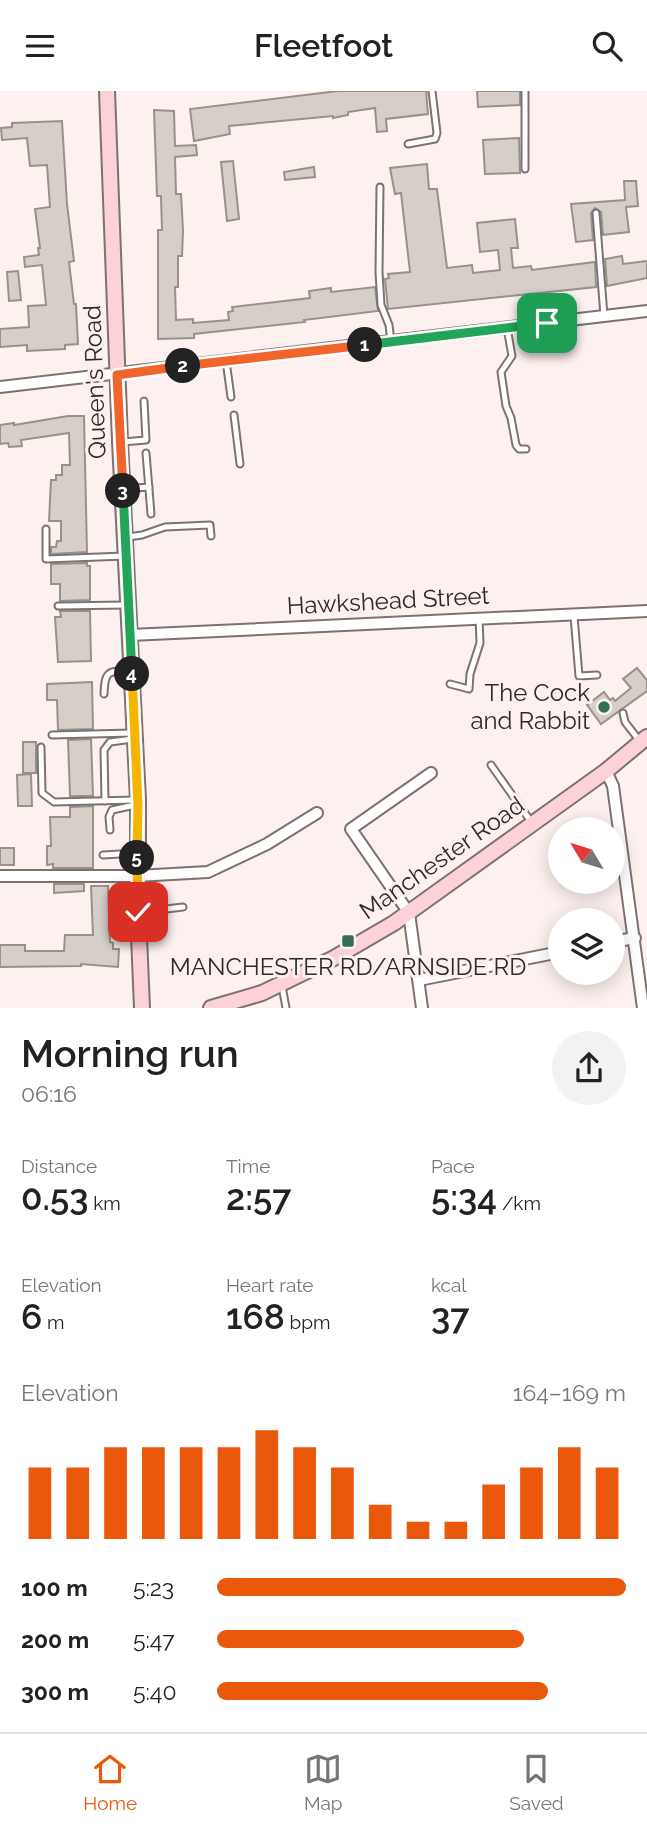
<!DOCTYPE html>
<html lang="en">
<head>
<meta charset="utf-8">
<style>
  :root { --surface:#fff; --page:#f2f2f2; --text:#222; --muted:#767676; --line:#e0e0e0; --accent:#ea580c }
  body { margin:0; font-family:Raleway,sans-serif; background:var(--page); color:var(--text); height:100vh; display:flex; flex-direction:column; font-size:26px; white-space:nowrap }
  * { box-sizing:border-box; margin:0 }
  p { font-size:23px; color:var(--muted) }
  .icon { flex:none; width:38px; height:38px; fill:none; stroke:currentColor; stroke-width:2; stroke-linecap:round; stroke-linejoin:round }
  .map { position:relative; height:917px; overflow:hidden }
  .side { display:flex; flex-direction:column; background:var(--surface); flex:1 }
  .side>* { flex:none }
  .needle { width:46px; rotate:308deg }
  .tools { position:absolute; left:548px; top:726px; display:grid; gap:14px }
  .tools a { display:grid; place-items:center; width:77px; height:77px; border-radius:50%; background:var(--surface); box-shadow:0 4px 18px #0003; font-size:35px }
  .pin { position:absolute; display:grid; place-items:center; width:60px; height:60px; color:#fff; margin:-30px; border-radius:14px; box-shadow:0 4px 10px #0006 }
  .km { position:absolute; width:35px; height:35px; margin:-18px; border-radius:50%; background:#222; color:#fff; font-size:19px; line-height:35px; text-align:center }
  .round { display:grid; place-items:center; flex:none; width:74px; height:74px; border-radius:37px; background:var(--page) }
  .overview { display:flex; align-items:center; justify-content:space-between; height:119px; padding:0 21px }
  h1 { font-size:38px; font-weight:600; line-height:52px }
  .metrics { display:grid; grid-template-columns:repeat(3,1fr); gap:10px; height:119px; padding:7px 21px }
  .metrics div { display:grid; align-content:center }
  .metrics b { font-size:35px; font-weight:600 }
  .metrics small { font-size:19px; font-weight:400 }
  .metrics p { font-size:19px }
  .chart { height:196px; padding:14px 21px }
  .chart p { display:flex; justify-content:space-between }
  .chart svg { width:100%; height:126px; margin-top:7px; stroke:var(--accent); stroke-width:6 }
  ul { padding:0 21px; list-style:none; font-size:23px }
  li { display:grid; grid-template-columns:112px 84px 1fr; align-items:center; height:52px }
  li i { height:18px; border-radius:9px; background:var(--accent) }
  header { display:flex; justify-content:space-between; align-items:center; height:91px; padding:0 21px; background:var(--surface); font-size:32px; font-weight:600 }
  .tabs { display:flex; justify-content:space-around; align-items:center; height:98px; border-top:2px solid var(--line); background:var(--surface); font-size:19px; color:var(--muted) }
  .tabs a { display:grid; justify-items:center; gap:4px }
  .tabs .current { color:var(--accent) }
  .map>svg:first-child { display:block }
</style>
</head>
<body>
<header><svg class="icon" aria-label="menu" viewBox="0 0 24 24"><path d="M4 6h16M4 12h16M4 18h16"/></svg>Fleetfoot<svg class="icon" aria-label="search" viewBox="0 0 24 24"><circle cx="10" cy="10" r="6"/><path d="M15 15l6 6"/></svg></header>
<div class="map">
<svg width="647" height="917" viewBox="0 0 647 917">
  <rect width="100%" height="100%" fill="#fcf1ee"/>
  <g fill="#d6cfc8" stroke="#97918a" stroke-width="2">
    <path d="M338 0H426L428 23 386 28 387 40 377 41 375 17 348 21V24L333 27V25L229 35 230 43 194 50 190 18Z"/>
    <path d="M477 0H520V14L478 16Z"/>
    <path d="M154 19 174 20 175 55 196 54 197 64 175 66 176 103H181L183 139 182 165H178V196H175L176 229 193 228V232L229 229 228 221 233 220 232 216 310 207 309 200 331 197V201L375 196 378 220 304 229 305 231 194 243V247L158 248V139H162L161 105H157Z"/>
    <path d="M62 30 67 113 74 170 69 171 74 213H76L78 253 65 254V258L27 260V254L0 256V238L29 236 28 215 46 214 42 174 25 176 24 166 39 164 38 157H40L35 118 50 116 47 74 30 75 27 47 2 49 1 37 12 36V32Z"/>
    <path d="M519 47 520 82 485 83 483 49Z"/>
    <path d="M233 70 239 128 227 130 221 71Z"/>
    <path d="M427 73 429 98H437L447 177 472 174 473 182 500 179 498 159 480 161 477 132 515 128 518 157H511L513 177 531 175 532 179 595 171 596 196 388 218 385 188 389 187 388 183 410 181 401 102 395 103 390 77Z"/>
    <path d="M314 76 315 86 285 89 284 81Z"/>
    <path d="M624 90H636L638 115 626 116 629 141 603 144 601 121 595 117 591 122 593 149 576 151 571 113 625 109Z"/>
    <path d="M622 165 623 173 647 170V187L607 195 605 168Z"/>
    <path d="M18 180 21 209 9 210 7 181Z"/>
    <path d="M68 325H84L87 461 51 463V456H56L57 450H61V430H49L51 389H56V384H62V374H70L69 342 21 349 22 355 9 356 8 352 0 353V334L14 332V334Z"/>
    <path d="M87 472V475H90V509L60 510V493H51V473Z"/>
    <path d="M60 520H90L91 570 58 571 55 526H61Z"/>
    <path d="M637 577 647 589V600L601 633 587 614 604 601 610 609 613 607 615 610 631 597 623 588Z"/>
    <path d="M92 591 93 638 58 639 57 609H47V593Z"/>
    <path d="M91 648 93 705H70L68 649Z"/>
    <rect x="23" y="651" width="13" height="31"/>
    <path d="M31 683 32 715H18L17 684Z"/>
    <path d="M93 715V777H53V773L47 774V755H51L50 726H70V716Z"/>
    <rect x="0" y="757" width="14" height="17"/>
    <path d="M54 793H84V800L54 802Z"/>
    <path d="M91 795H108L110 851 113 852V858H119L118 876 81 873V875L0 876V854H25V860H64L65 844H93Z"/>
  </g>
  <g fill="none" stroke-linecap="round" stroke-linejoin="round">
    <g stroke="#7c7370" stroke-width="9">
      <g id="lane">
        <path d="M525 0V78"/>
        <path d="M408 53 435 48 437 42 432 0"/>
        <path d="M380 96 379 181 381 214 389 234 391 251"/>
        <path d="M596 122 604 225"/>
        <path d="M507 237 512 265 501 281 506 315 511 327 516 354 519 358H526"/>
        <path d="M226 270 231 306"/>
        <path d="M234 324 240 373"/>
        <path d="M123 351 146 349 144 310"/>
        <path d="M146 362 151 423"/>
        <path d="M123 398 149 396"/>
        <path d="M46 438V468L125 465"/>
        <path d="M128 446 142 444 165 436 210 434 211 445"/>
        <path d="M58 515 125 514"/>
        <path d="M574 525 579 585 597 584"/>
        <path d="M450 593 469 598 470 583 480 552 479 526"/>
        <path d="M104 603C105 579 108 580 131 580"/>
        <path d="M623 622 625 631 639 649"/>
        <path d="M52 644 132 642"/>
        <path d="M41 656 42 702 54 711 135 709"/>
        <path d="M491 674 532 732"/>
        <path d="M105 710 104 659 110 651 133 648"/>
        <path d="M110 739 109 726 112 719 135 714"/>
        <path d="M103 764 137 762"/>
        <path d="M153 820 156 838"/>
        <path d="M141 821 183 816"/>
        <path d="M282 895 286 917"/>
      </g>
    </g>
    <g stroke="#7c7370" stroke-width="14">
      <g id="street">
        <path d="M0 296 647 220"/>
        <path d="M130 544 647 520"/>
        <path d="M606 680 613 695 643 917"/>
        <path d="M0 785H137L208 781 267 753 317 722"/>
        <path d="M612 851 635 847"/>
        <path d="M419 889 560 861"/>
        <path d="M422 917 409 822 351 738 431 682"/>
      </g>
    </g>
    <g stroke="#7c7370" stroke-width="18">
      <g id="secondary">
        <path d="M107 0 120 351 138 709V821L142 917"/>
        <path d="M211 917 262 902 334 867 394 832 606 680 647 646"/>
      </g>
    </g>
    <use href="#lane" stroke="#fff" stroke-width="5"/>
    <use href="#street" stroke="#fff" stroke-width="10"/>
    <use href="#secondary" stroke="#fcd1d7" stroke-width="14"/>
  </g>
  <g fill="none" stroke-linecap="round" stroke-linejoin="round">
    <g stroke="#fff" stroke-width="14">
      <path id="split-1" d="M365 254 547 232"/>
    </g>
    <g stroke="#fff" stroke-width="14">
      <path id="split-2" d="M183 275 365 254"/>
    </g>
    <g stroke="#fff" stroke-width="14">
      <path id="split-3" d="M123 400 117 284 183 275"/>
    </g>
    <g stroke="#fff" stroke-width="14">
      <path id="split-4" d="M123 400 132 583"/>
    </g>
    <g stroke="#fff" stroke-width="14">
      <path id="split-5" d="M132 583 138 714 137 767"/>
    </g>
    <g stroke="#fff" stroke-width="14">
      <path id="split-6" d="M137 767 138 821"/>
    </g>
    <use href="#split-1" stroke="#22a559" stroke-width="9"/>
    <use href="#split-2" stroke="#f0652b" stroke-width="9"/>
    <use href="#split-3" stroke="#f0652b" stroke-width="9"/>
    <use href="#split-4" stroke="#22a559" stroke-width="9"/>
    <use href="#split-5" stroke="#f5b400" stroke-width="9"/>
    <use href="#split-6" stroke="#f5b400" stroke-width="9"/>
  </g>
  <g fill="#336e59" stroke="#fcf1ee" stroke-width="2.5">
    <circle cx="604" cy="616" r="7"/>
    <rect x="341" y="843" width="14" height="14" rx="3.5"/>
  </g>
  <g text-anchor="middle" stroke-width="6" stroke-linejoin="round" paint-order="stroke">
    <g font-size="24" fill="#2d2a28" stroke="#fcf1ee">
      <text transform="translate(95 291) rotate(-92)" y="8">Queen's Road</text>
      <text transform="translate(388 510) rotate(-3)" y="8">Hawkshead Street</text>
      <text transform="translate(442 767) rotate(-35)" y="8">Manchester Road</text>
    </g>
    <g font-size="24" fill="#2d2a28" stroke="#fcf1ee" text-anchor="end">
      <text x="590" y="610">The Cock<tspan x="590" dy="28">and Rabbit</tspan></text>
      <text x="348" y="884" text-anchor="middle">MANCHESTER RD/ARNSIDE RD</text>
    </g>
  </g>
</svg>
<div class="tools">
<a><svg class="needle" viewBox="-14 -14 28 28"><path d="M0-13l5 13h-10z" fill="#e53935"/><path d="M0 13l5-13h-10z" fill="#767676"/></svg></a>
<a><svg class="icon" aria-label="layers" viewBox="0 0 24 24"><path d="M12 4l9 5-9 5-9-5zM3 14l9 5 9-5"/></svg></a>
</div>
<div class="pin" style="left:547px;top:232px;background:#1e9e55"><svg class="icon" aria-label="arrive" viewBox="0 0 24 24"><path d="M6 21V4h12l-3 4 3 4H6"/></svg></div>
<div class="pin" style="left:138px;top:821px;background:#d93025"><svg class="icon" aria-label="check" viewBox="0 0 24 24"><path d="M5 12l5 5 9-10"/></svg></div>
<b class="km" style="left:365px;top:254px">1</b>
<b class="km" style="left:183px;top:275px">2</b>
<b class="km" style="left:123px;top:400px">3</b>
<b class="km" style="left:132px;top:583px">4</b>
<b class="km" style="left:137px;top:767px">5</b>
</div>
<section class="side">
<div class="overview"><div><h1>Morning run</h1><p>06:16</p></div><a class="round"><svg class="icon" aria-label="share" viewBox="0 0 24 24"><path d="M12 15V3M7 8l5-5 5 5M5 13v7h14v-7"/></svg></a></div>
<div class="metrics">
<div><p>Distance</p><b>0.53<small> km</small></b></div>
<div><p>Time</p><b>2:57</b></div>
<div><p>Pace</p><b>5:34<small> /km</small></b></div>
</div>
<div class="metrics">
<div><p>Elevation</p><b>6<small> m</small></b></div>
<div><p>Heart rate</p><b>168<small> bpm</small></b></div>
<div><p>kcal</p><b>37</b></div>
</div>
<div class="chart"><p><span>Elevation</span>164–169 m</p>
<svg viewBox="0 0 160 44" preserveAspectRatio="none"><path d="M5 44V19M15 44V19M25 44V12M35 44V12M45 44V12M55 44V12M65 44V6M75 44V12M85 44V19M95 44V32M105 44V38M115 44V38M125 44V25M135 44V19M145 44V12M155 44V19"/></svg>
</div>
<ul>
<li><b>100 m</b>5:23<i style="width:100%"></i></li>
<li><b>200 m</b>5:47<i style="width:75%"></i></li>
<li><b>300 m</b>5:40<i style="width:81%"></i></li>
</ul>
</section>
<nav class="tabs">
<a class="current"><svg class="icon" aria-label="home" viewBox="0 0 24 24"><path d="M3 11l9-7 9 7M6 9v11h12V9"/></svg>Home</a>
<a><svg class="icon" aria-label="map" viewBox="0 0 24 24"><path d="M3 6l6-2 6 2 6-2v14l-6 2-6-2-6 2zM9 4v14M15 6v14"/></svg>Map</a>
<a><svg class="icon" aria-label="saved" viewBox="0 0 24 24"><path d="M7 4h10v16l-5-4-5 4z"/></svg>Saved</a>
</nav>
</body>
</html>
